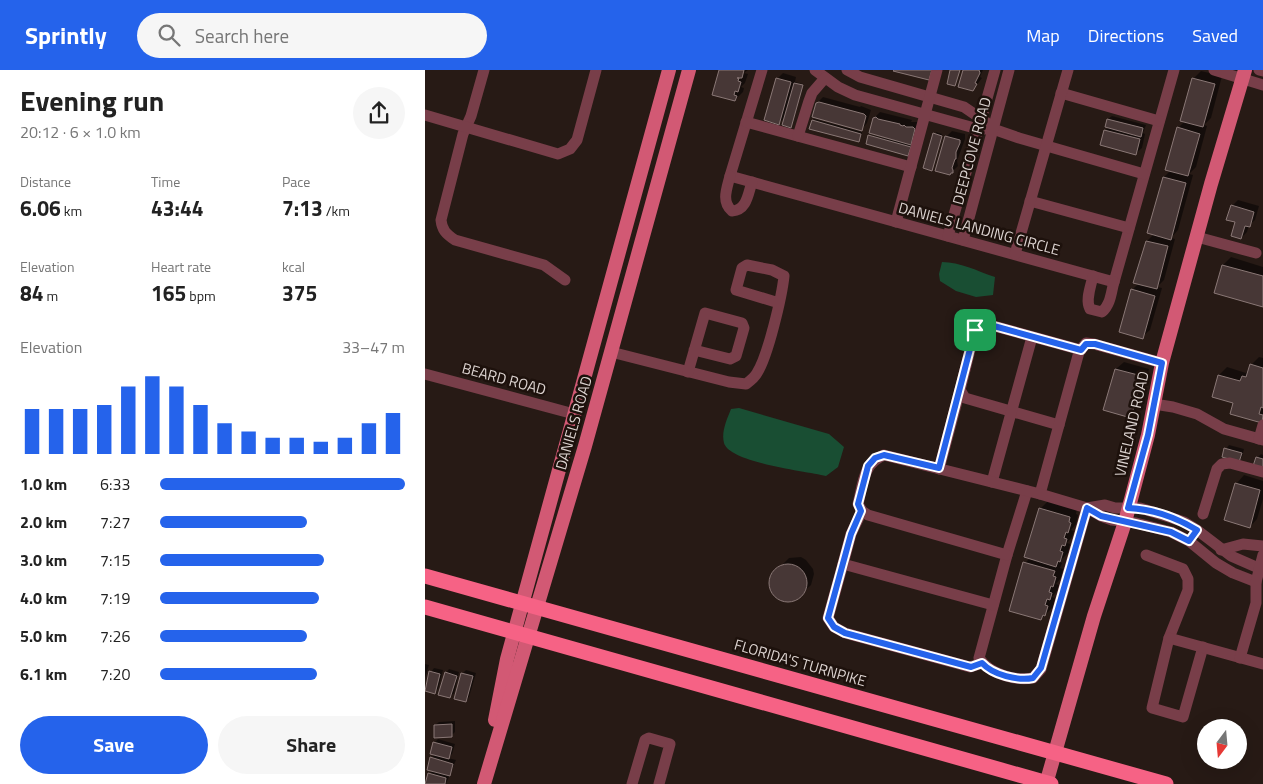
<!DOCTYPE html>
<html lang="en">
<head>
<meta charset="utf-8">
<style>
  :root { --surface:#fff; --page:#f6f6f6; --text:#222; --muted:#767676; --accent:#2563eb }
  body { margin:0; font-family:"Titillium Web",sans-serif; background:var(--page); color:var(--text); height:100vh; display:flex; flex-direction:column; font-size:19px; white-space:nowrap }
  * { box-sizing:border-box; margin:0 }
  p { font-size:16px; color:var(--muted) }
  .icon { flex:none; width:28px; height:28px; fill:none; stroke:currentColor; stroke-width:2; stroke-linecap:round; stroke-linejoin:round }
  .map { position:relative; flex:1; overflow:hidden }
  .drawer { display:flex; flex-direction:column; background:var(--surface); width:425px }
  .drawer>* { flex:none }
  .needle { width:32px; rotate:196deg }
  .buttons { position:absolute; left:772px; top:649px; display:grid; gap:10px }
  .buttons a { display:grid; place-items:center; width:50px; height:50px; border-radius:50%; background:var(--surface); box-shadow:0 5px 20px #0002; font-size:25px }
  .pin { position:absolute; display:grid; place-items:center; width:42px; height:42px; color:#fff; margin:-21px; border-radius:10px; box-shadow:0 2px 8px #0006 }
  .round { display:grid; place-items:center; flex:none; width:52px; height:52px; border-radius:26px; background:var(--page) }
  .overview { display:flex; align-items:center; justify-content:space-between; height:85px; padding:0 20px }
  h1 { font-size:28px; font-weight:700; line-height:38px }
  .stats { display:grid; grid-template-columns:repeat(3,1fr); gap:8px; height:85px; padding:5px 20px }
  .stats div { display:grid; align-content:center }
  .stats b { font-size:21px; font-weight:700 }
  .stats small { font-size:14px; font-weight:400 }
  .stats p { font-size:14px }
  .chart { height:140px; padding:10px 20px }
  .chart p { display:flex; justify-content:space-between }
  .chart svg { width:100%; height:90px; margin-top:5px; stroke:var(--accent); stroke-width:6 }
  .primary-button { display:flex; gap:10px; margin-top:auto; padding:10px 20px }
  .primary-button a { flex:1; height:58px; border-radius:30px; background:var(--accent); color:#fff; font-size:20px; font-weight:700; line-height:58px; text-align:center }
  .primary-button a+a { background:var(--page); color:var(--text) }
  ul { padding:0 20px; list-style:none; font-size:16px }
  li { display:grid; grid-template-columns:80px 60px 1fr; align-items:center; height:38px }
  li i { height:12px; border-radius:6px; background:var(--accent) }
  header { display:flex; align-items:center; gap:30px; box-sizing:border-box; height:70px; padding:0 25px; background:var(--accent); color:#fff }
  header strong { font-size:24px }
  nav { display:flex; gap:28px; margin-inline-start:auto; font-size:18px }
  .search { width:350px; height:45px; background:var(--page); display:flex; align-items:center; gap:12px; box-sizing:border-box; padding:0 18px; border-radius:28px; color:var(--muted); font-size:19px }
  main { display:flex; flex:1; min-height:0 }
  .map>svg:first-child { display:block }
</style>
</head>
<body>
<header>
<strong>Sprintly</strong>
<div class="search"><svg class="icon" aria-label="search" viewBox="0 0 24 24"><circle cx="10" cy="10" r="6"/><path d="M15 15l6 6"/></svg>Search here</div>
<nav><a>Map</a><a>Directions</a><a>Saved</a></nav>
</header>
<main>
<section class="drawer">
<div class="overview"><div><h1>Evening run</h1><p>20:12 · 6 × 1.0 km</p></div><a class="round"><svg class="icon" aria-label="share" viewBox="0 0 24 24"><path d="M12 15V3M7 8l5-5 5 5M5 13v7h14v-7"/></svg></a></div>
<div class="stats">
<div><p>Distance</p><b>6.06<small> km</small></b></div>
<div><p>Time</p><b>43:44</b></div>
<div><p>Pace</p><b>7:13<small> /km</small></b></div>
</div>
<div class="stats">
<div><p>Elevation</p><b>84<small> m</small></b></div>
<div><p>Heart rate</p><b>165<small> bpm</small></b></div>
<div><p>kcal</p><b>375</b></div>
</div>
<div class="chart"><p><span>Elevation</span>33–47 m</p>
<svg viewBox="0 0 160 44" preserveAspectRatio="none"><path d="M5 44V22M15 44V22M25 44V22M35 44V20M45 44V11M55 44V6M65 44V11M75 44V20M85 44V29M95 44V33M105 44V36M115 44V36M125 44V38M135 44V36M145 44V29M155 44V24"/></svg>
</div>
<ul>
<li><b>1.0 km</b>6:33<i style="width:100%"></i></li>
<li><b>2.0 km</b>7:27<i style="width:60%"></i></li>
<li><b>3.0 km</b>7:15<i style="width:67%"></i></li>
<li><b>4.0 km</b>7:19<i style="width:65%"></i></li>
<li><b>5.0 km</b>7:26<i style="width:60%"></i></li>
<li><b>6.1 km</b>7:20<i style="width:64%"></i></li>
</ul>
<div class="primary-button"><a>Save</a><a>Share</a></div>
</section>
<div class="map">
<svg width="838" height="714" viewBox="0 0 838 714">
  <rect width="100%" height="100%" fill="#271a15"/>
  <g fill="#194e33">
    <path d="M517 192C535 192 552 201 570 207L568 225 551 227 531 221 515 211 514 204Z"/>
    <path d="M314 338 404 364 419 377 413 397 401 406C381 401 305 393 299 373 296 362 302 349 306 339Z"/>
  </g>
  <g fill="#0007">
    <path d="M295 0H323L319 3 323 4 320 13 316 17 319 18 318 22 310 30Z"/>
    <path d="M539 0H558L555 7 557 8 548 20Z"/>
    <path d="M776 1 797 6 786 48 779 55 782 56 771 97 764 104 768 105 753 160 746 168 750 169 739 210 732 217 737 218 725 260 717 267 707 220 714 213 722 171 729 164 739 107 746 100 753 58 760 51 768 9Z"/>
    <path d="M358 3 371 7 370 12 378 14 366 56 361 46 354 53 352 9Z"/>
    <path d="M398 27 435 37 436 36 446 40 442 53 437 59 392 33Z"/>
    <path d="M455 42 487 50 486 52H494L492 67 484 75 486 76 484 83 444 66 446 65 470 71 471 69 449 48Z"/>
    <path d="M687 46 721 55 718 63 720 64 717 78 711 83 677 74 681 60 684 57 682 56 683 49Z"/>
    <path d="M389 49 437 62 435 69 433 71 388 51Z"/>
    <path d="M527 61 540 64V69L532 91 533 96 525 104 521 67Z"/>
    <path d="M511 62 517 64 507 99 500 98Z"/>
    <path d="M813 130 834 136 830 150 824 155 822 162 816 168 807 136Z"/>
    <path d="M806 187 838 197V236L790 222 798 195Z"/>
    <path d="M834 287 838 288V350L810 333 788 326 794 305 802 297 821 303 826 295Z"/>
    <path d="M699 292 724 299 713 338 705 346 691 299Z"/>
    <path d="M804 375 819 379 817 387 814 390 801 379Z"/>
    <path d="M836 384 838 385V398L832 388Z"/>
    <path d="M819 405 838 411V429L832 449 825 457 801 450 812 413Z"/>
    <path d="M623 431 652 439 651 444 653 445 651 454 646 460 649 461 647 467 642 473 645 474 643 483 634 492 637 493 635 498 638 499 636 508 631 514 634 515 632 521 627 527 630 528 628 537 616 549 600 493 605 488 615 439Z"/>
    <path d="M376 487 381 490 388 499 389 504 386 515 373 527 363 531 352 527 345 517 347 505 364 488Z"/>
    <path d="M0 594 4 595 0 608Z"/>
    <path d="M9 598 18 600 13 619 9 622 6 602Z"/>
    <path d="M24 599 34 602 29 623 25 627 21 603Z"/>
    <path d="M41 600 51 603 44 627 41 631 37 604Z"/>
    <path d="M30 651V662L26 666 10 655 14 652Z"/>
    <path d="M13 669 30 674 27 684 23 688 31 690 21 714H1L4 704 8 700 6 688 10 684 9 673Z"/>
  </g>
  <g fill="#473736" stroke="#8a7876">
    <path d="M294 0H319L317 8H312H314L313 11 316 12 313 22 310 21 309 25 312 26 310 31 287 25Z"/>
    <path d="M507 0 504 10 468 1 469 0Z"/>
    <path d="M525 0H535L530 16 522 14Z"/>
    <path d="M538 0H554L555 3 550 13 552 14 548 21 533 17Z"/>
    <path d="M351 8 366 12 354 55 339 50Z"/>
    <path d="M767 8 790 14 778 57 755 51Z"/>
    <path d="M369 13 378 15 366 58 357 55Z"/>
    <path d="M394 32 439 44 441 46 437 61 387 47 391 33Z"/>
    <path d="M451 47 453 49 475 54V55L478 56 479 55 481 57H488L490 59 486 75 444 63 448 48Z"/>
    <path d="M682 49 718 58 716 67 680 57Z"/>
    <path d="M387 50 436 64 434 72 384 59Z"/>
    <path d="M752 57 775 64 763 106 740 100Z"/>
    <path d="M679 60 715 69 711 85 675 75Z"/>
    <path d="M508 63 517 66 507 101 498 98Z"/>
    <path d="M443 65 486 77 483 86 441 74Z"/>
    <path d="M520 66 535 70V73L531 82V89H530L527 98 528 100V103H526L525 105 510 101Z"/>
    <path d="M738 107 761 113 746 170 722 163Z"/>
    <path d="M806 135 829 142 825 157 820 156 816 169 806 166 810 152 801 150Z"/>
    <path d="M721 171 743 176 732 219 708 213Z"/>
    <path d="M797 195 838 206V237L789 223Z"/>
    <path d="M706 219 730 226 718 269 694 262Z"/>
    <path d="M825 294 838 298V338L836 337 834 344 838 345 837 353 805 344 808 333 787 327 793 305 815 311 817 306 821 307Z"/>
    <path d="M690 299 717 306 706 348 678 340Z"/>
    <path d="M799 378 817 383 814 392 797 387Z"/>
    <path d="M831 387 838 389V399L828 396Z"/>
    <path d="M810 413 835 420 825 458 799 450Z"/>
    <path d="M614 438 645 447 644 452 646 453 643 463 641 462 639 468 642 469 640 476 637 475 635 481 638 482 635 492 633 491 631 497 599 487Z"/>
    <path d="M598 492 630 501 628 506 631 507 628 517 626 516 624 522 627 523 625 530 622 529 620 535 623 536 620 546 618 545 616 550 584 541Z"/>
    <circle cx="363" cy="513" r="19"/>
    <path d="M4 601 15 604 10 624 0 621Z"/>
    <path d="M20 602 32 606 25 628 13 625Z"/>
    <path d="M36 603 48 606 41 632 29 629Z"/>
    <path d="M27 654V667L9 668V655Z"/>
    <path d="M8 672 27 677 24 689 5 684Z"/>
    <path d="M5 687 28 694 25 706 2 700Z"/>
    <path d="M3 703 21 708 20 714H0Z"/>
  </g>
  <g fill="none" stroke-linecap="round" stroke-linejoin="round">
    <g stroke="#783e49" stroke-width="11">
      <path d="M59 0 46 46 38 64 16 150C17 160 21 164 30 170L119 195 140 210"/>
      <path d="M337 0 305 106 689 212 749 0"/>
      <path d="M390 0 413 17 430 25 553 59H568L594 68 719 104"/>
      <path d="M422 0 435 7 539 37 561 52"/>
      <path d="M789 0 838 15"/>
      <path d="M834 0 838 1"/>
      <path d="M636 23 734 51"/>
      <path d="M0 45 133 84 145 79 152 70 171 0"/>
      <path d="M321 52 486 97"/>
      <path d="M373 66 384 31 387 23 400 8"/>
      <path d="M305 106C302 118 296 132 307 141 322 140 323 124 327 112"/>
      <path d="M605 131 704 158"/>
      <path d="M471 152 512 0"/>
      <path d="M523 166 570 0"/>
      <path d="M772 167 831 183"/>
      <path d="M538 170 584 0"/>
      <path d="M590 184 643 0"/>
      <path d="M668 206C666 216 660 230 665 239L677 242C686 234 686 222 689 212"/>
      <path d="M186 282 304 312 321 314C325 311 330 307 332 303 343 286 357 226 359 206L347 200 322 195 317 198 311 220 354 233"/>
      <path d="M263 302 280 243 317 253 319 258 311 286 305 289 269 280"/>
      <path d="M0 304 149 344"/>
      <path d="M729 334 748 337 772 344 799 359 838 370"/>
      <path d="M634 355 540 328 535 320 550 260 558 253 656 280"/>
      <path d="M834 369 838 355"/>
      <path d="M514 399 535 320"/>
      <path d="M567 412 607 267"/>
      <path d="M602 421 582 485 554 588C564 604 590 611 608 608L616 599 662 438"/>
      <path d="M615 424 654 282 661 273 669 274 737 293"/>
      <path d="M662 438 680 435 690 438H715L744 447 759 452 772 460 806 486 838 500"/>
      <path d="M778 444 792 399 797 394 805 393 838 402"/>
      <path d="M796 480 818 474 838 476"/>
      <path d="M582 485 443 445 437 441 433 434C438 414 438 393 459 385L615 424 662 438 676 446 687 450 711 453 746 462 764 471 791 493 808 503 831 512"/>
      <path d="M721 485 758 499 763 509V520L744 568 727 638 758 647 778 577"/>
      <path d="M418 494 426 464 437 441"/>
      <path d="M744 568 838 594"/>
      <path d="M815 588 831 533V512L838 485"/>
      <path d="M557 593 545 597 420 563 409 557 403 548 418 494 568 535"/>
      <path d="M207 714 220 670 224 668 245 674 234 714"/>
    </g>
    <g stroke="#d25974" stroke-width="14">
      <path d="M70 650 82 589 244 0"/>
      <path d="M59 714 160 376 264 0"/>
      <path d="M621 714 669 546 700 452 723 365 737 293 786 114 820 0"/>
    </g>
    <g stroke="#f66285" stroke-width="15">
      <path d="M0 506 741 714"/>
      <path d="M0 537 626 714"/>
    </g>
  </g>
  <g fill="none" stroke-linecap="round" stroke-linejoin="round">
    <g stroke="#fff" stroke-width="10">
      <path id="route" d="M558 253 656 280 661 274H670L737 293 723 365 703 438C727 439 752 448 772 460L764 471 746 462 676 446 662 438 616 598 608 608C593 611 568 605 557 593L546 597 420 563 409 557 403 548 426 464 436 441 433 434 443 396 450 388 459 385 514 398 550 260Z"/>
    </g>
    <use href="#route" stroke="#2563eb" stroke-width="6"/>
  </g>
  <g text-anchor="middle" stroke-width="5" stroke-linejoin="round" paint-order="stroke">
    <g font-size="15" fill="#dcd3d0" stroke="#1d110c">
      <text transform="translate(547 81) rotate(-75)" y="5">DEEPCOVE ROAD</text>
      <text transform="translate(554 159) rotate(15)" y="5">DANIELS LANDING CIRCLE</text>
      <text transform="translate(79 309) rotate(15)" y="5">BEARD ROAD</text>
      <text transform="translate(149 353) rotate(-74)" y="5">DANIELS ROAD</text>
      <text transform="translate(707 354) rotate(-77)" y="5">VINELAND ROAD</text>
      <text transform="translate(375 593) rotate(16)" y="5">FLORIDA'S TURNPIKE</text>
    </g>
  </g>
</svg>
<div class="buttons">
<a><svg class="needle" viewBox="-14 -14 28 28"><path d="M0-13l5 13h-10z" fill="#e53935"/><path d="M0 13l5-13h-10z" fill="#767676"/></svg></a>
</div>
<div class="pin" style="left:550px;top:260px;background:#1e9e55"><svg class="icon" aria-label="arrive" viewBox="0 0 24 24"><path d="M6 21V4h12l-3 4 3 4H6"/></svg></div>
</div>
</main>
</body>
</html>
